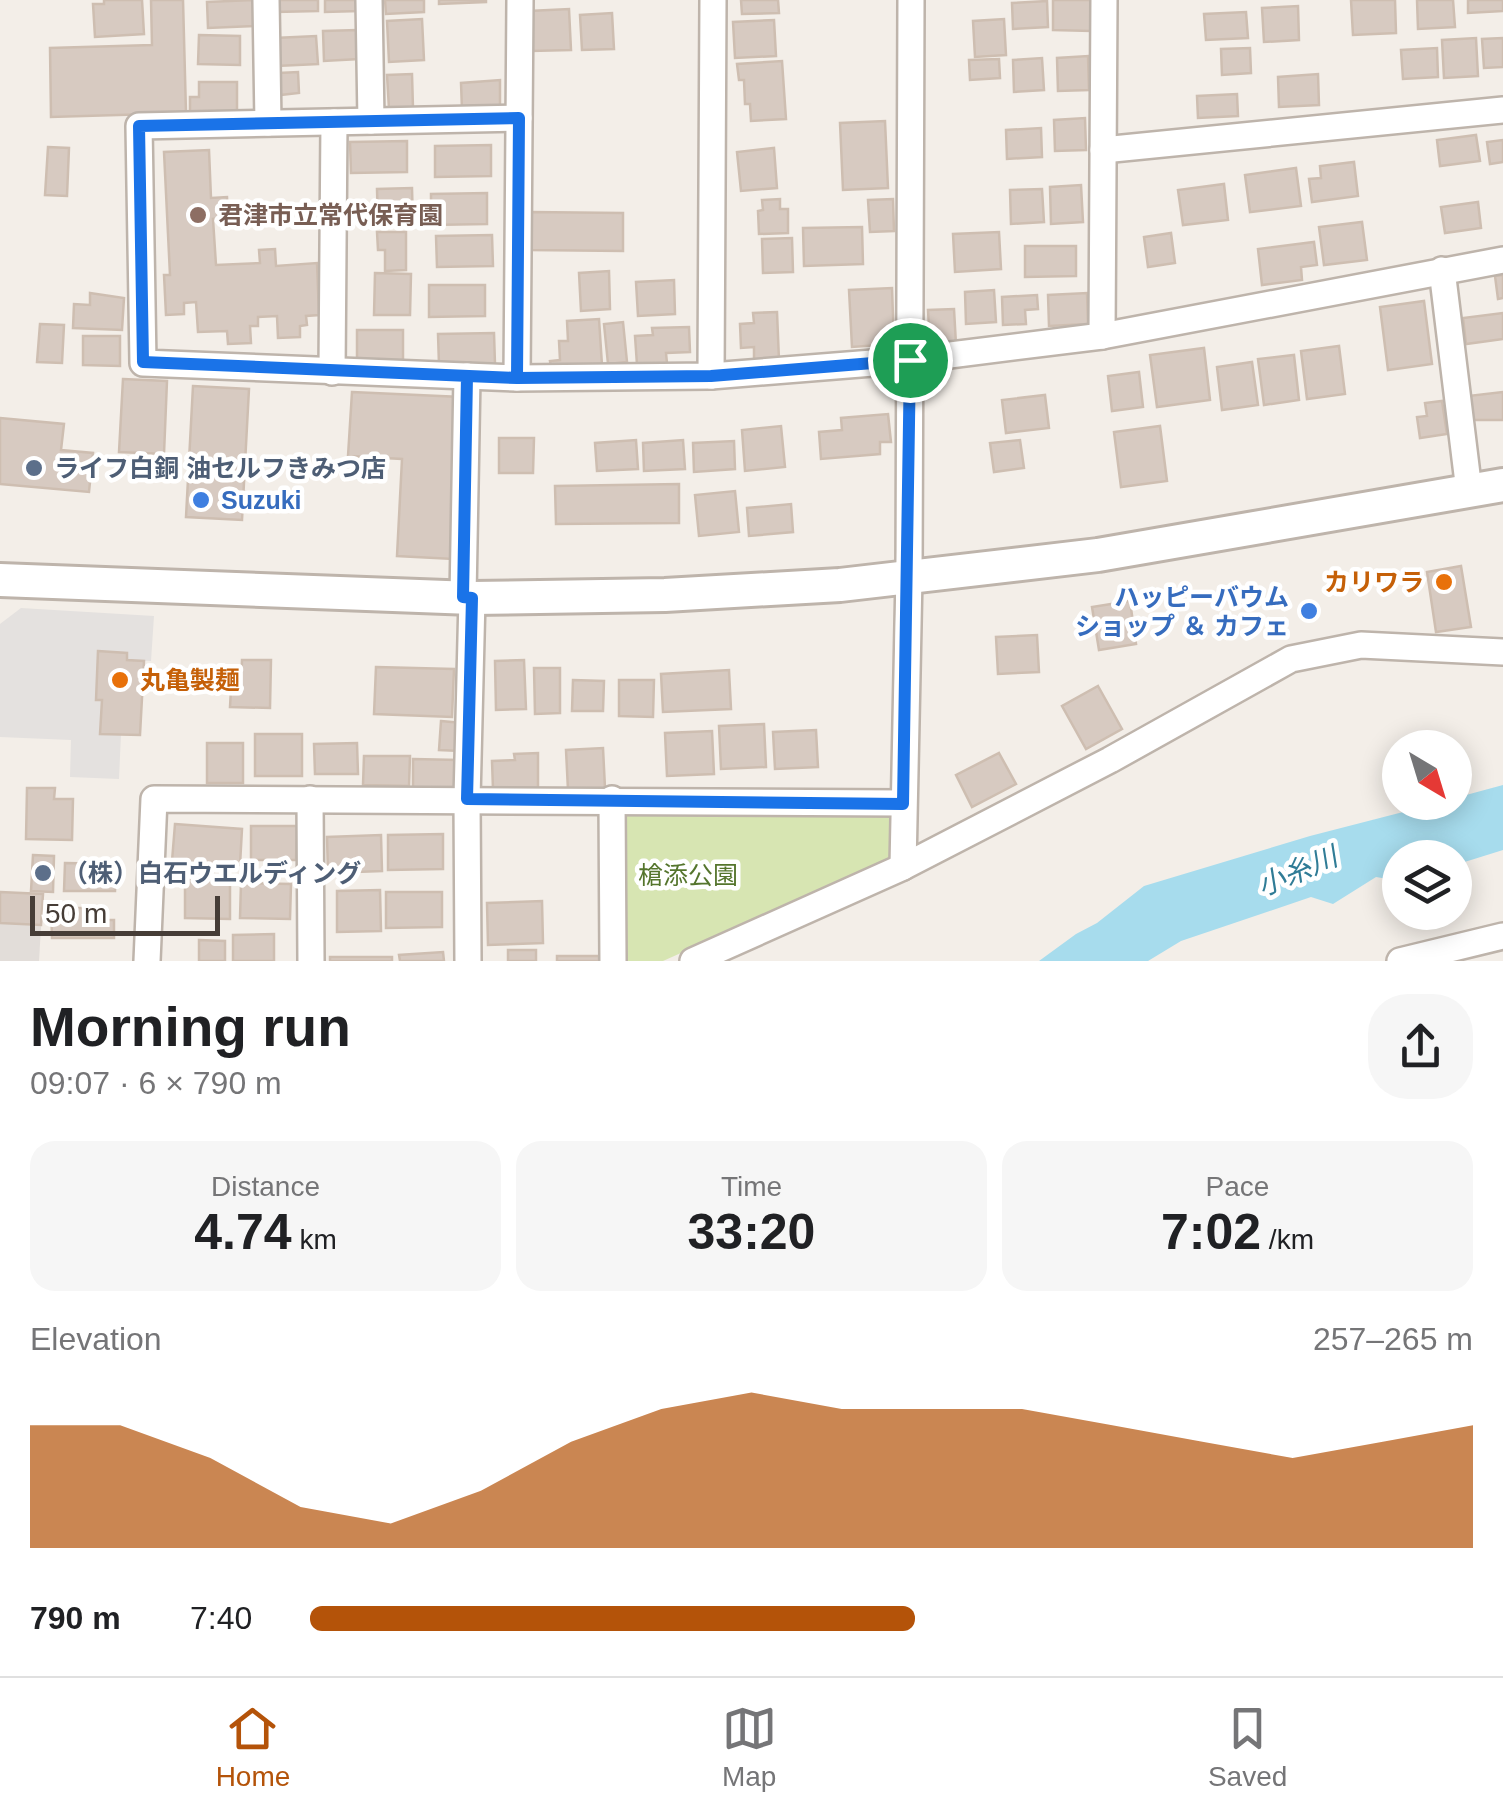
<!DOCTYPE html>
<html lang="en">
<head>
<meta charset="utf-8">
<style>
  :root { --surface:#fff; --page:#f6f6f6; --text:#202124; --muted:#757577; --line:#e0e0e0; --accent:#b45309 }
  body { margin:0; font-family:Helvetica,"Noto Sans JP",sans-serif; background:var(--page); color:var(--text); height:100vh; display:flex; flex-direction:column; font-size:38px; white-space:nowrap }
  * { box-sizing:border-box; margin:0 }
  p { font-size:32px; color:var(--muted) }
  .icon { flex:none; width:55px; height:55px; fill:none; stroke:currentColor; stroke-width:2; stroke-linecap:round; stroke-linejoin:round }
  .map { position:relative; height:961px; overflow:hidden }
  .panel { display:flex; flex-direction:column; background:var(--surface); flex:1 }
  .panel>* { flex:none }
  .needle { width:65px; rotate:142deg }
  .buttons { position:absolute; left:1382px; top:730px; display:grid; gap:20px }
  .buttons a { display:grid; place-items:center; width:90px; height:90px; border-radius:50%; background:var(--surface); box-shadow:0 5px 25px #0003; font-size:50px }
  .scale { position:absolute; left:30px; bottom:25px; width:190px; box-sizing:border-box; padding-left:10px; border:5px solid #463d37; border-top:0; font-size:28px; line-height:35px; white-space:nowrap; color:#463d37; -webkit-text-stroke:8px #fff; paint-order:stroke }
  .pin { position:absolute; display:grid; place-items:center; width:85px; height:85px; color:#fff; margin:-42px; border:5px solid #fff; border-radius:50%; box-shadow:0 2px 10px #0007 }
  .round { display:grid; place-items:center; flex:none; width:105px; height:105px; border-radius:40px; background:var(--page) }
  .summary { display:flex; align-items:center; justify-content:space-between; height:170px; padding:0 30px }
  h1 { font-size:55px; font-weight:800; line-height:75px }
  .stats { display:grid; grid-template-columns:repeat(3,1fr); gap:15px; height:170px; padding:10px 30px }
  .stats div { display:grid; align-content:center; border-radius:25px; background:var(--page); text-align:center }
  .stats b { font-size:50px; font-weight:800 }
  .stats small { font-size:28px; font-weight:400 }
  .stats p { font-size:28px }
  .chart { height:280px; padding:20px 30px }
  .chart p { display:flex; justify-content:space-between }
  .chart svg { width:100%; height:180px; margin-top:10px; fill:var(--accent); opacity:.7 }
  ul { padding:0 30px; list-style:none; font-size:32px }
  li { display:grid; grid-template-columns:160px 120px 1fr; align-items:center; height:75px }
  li i { height:25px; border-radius:12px; background:var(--accent) }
  .dock { display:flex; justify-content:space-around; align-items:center; height:140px; border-top:2px solid var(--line); background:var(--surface); font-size:28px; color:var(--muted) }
  .dock a { display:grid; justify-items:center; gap:5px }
  .dock .selected { color:var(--accent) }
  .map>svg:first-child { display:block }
</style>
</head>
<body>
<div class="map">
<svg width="1503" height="961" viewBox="0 0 1503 961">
  <rect width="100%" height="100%" fill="#f3eee8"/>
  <path fill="#e2ddd9" d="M0 892 43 894 39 961H0Z"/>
  <path fill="#d7e5b2" d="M631 809 884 810 891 815 894 850 888 860 663 961H621L622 818Z"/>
  <path fill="#e4e1df" d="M21 608 154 616 151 661 127 660 126 652H98L96 699 102 700 121 734 119 779 70 777 71 740 0 737V624Z"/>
  <path fill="#a7dced" d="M1503 785V850L1455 865V858H1400V881L1376 877 1333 904 1311 897 1181 941 1148 961H1039L1076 934 1097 923 1144 886 1310 836 1438 803 1455 802V798Z"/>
  <g fill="#d7cac1" stroke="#cebeb1" stroke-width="2.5">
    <path d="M104 0H142L144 34 95 37 93 4H104Z"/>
    <path d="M151 0H183L186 113 51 117 50 48 152 45Z"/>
    <path d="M253 0 254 26 208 28 207 2Z"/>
    <path d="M275 0H318V11L276 12Z"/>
    <path d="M325 0H359V11L325 12Z"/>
    <path d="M385 0H424V12L386 14Z"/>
    <path d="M439 0H486V2L439 4Z"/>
    <path d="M741 0H778L779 13 742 14Z"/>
    <path d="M1053 0H1091V31L1053 30Z"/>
    <path d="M1351 0H1395L1396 33 1353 35Z"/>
    <path d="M1417 0H1453L1455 27 1418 29Z"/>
    <path d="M1468 0H1503V11L1468 13Z"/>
    <path d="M1047 1 1048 27 1013 29 1012 3Z"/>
    <path d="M1298 6 1299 40 1264 42 1262 8Z"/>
    <path d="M569 9 571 50 531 51 529 11Z"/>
    <path d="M1246 12 1248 38 1206 40 1204 14Z"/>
    <path d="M612 13 614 49 582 50 580 15Z"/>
    <path d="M422 19 424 60 389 62 387 21Z"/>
    <path d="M1004 19 1006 55 975 57 973 21Z"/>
    <path d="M774 20 776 56 735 58 733 22Z"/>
    <path d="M357 30 359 59 324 61 323 31Z"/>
    <path d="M199 35 240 36V65L198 64Z"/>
    <path d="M316 36 318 64 277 66 275 38Z"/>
    <path d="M1476 38 1478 76 1444 78 1442 40Z"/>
    <path d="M1503 38V67L1484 68 1482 39Z"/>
    <path d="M1250 48 1251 73 1222 75 1221 49Z"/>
    <path d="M1437 48 1438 77 1403 79 1401 50Z"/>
    <path d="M1088 56 1089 90 1058 91 1057 58Z"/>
    <path d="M1042 58 1044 90 1014 92 1013 60Z"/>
    <path d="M999 59 1000 78 970 80 969 60Z"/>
    <path d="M782 61 786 119 751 121 750 104H745L744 80H739L737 64Z"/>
    <path d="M298 72 299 93 280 95 279 73Z"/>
    <path d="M412 74 413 108 389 109 387 75Z"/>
    <path d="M1318 74 1319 105 1279 107 1278 77Z"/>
    <path d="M500 80V108L462 110 461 83Z"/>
    <path d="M199 82H237V112L190 113V97H199Z"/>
    <path d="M1237 94 1238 116 1198 118 1197 96Z"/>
    <path d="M1085 118 1086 150 1055 151 1054 120Z"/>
    <path d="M885 121 888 188 843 190 840 123Z"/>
    <path d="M1041 128 1042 157 1007 159 1006 130Z"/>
    <path d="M1476 135 1480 161 1440 166 1437 140Z"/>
    <path d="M1503 140V162L1490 164 1487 142Z"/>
    <path d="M407 141V172L351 173 350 142Z"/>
    <path d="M491 145V176L435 177V146Z"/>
    <path d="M48 147 69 148 67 196 45 195Z"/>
    <path d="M774 148 777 188 741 191 737 152Z"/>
    <path d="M209 150 211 198 227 197 228 218 213 219 216 265 260 263 259 250 275 249 276 266 317 263 319 315 306 316 307 325 300 326V337L278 338 277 316 258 317V326H250L251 343 228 344 227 331 198 332 196 302 184 303V314L166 315 164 275H170L164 152Z"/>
    <path d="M1354 162 1358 196 1312 202 1309 179 1321 178 1320 166Z"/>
    <path d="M1296 168 1301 206 1250 212 1245 175Z"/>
    <path d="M1224 184 1228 220 1183 225 1178 190Z"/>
    <path d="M1081 185 1083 222 1051 224 1050 187Z"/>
    <path d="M412 188 413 224 378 225 377 189Z"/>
    <path d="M1042 189 1044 222 1011 224 1010 190Z"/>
    <path d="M487 193V224L431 225V194Z"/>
    <path d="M780 199V209H788V233L759 234 758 211 763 210 762 200Z"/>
    <path d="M893 199 894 231 870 232 868 200Z"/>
    <path d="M1478 202 1481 228 1445 233 1441 207Z"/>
    <path d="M530 212 623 213V251L529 250Z"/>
    <path d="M1362 222 1367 260 1324 265 1319 227Z"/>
    <path d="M862 227 863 264 804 266 803 228Z"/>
    <path d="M377 232H406V270L385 271V250H378Z"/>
    <path d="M999 232 1001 269 955 272 953 234Z"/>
    <path d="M1171 233 1175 263 1148 267 1144 237Z"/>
    <path d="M492 235 493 266 437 267 436 236Z"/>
    <path d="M792 238 793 272 763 273 762 239Z"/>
    <path d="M1314 242 1317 265 1301 267 1302 280 1262 285 1258 249Z"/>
    <path d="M1025 246H1076V276L1025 277Z"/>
    <path d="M609 271 610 309 581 311 579 273Z"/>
    <path d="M375 273 411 274 410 315H374Z"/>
    <path d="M1503 275V298L1498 299 1495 276Z"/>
    <path d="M674 280 675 314 638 316 636 282Z"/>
    <path d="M429 285H485V316L429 317Z"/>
    <path d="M892 288 894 344 852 347 849 290Z"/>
    <path d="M994 290 996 322 966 324 965 292Z"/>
    <path d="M90 293 124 298 122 330 73 328 74 304 90 305Z"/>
    <path d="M1087 293 1088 324 1049 326 1048 295Z"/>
    <path d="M1037 295 1038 309 1025 310 1026 324 1003 325 1002 297Z"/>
    <path d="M1424 301 1432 364 1388 370 1380 307Z"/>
    <path d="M954 309 956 344 930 346 928 310Z"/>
    <path d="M777 312 779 360 754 362V347L741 348 740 324 754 323 753 313Z"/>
    <path d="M1503 313V339L1466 344 1463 318Z"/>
    <path d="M599 319 602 365 551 367 550 361 560 360 559 341H568L567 321Z"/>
    <path d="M623 322 627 362 608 364 604 324Z"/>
    <path d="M40 324 64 325 62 363 37 362Z"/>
    <path d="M689 327 690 352 666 353 667 363 637 365 635 336 653 335 652 328Z"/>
    <rect x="357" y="330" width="46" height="32"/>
    <path d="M494 333 495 364 439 365 438 334Z"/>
    <path d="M83 336H120V366L83 365Z"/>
    <path d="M1339 346 1345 394 1307 399 1301 351Z"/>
    <path d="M1204 348 1210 400 1157 407 1150 355Z"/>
    <path d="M1294 355 1299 400 1264 405 1258 359Z"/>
    <path d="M1252 362 1258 405 1222 410 1217 367Z"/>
    <path d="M1139 372 1143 407 1112 411 1108 376Z"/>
    <path d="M123 379 167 381 164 454 119 452Z"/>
    <path d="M193 386 249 389 242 520 186 517Z"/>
    <path d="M352 392 461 397 453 559 397 556 402 459 348 456Z"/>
    <path d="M1503 392V420H1471L1468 396Z"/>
    <path d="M1045 395 1049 428 1006 433 1002 400Z"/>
    <path d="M1442 401 1447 434 1420 438 1417 417 1427 416 1425 403Z"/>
    <path d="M888 414 891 442H880V454L821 459 819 432 842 430 841 418Z"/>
    <path d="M0 418 64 424 61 450 93 453 89 492 0 484Z"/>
    <path d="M781 426 785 467 745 471 742 430Z"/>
    <path d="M1160 426 1167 481 1121 487 1114 432Z"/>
    <path d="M499 438H534L533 473H499Z"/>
    <path d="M636 440 638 469 597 471 595 443Z"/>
    <path d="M683 440 685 469 644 471 643 443Z"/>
    <path d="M1020 440 1024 468 994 472 990 443Z"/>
    <path d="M734 441 735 469 694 472 693 443Z"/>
    <path d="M679 484V523L556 524 555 486Z"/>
    <path d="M735 491 739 532 699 536 695 495Z"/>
    <path d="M791 504 793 532 749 536 747 508Z"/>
    <path d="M1461 566 1471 627 1436 632 1427 572Z"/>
    <path d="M1130 601 1136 644 1099 650 1092 607Z"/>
    <path d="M1037 635 1039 672 998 674 996 637Z"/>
    <path d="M98 651 127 653V660L144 661 140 735 100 734 102 700H96Z"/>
    <path d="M242 660H271L270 708 230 707 231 689H241Z"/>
    <path d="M524 660 526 709 496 710 495 661Z"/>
    <path d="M376 667 454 669 452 717 374 714Z"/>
    <path d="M534 668H560V713L535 714Z"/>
    <path d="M729 670 731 709 663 712 661 674Z"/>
    <path d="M573 680 604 681 603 711H572Z"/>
    <path d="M619 680H654L653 717 619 716Z"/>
    <path d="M1098 686 1122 729 1086 749 1062 706Z"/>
    <path d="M441 721 462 723 460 751 439 750Z"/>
    <path d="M764 724 766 767 721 769 719 726Z"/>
    <path d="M816 730 818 767 775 769 773 732Z"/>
    <path d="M712 731 714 774 667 776 665 733Z"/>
    <rect x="255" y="734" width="47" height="42"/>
    <rect x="207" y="743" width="36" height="40"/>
    <path d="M357 743 358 774H315L314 744Z"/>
    <path d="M603 748 605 788 568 790 566 750Z"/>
    <path d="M538 753V788L493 789 492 761 515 760 514 754Z"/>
    <path d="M999 753 1016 784 972 807 956 775Z"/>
    <path d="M364 756H410L409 786 363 785Z"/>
    <path d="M413 759 459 760V788H413Z"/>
    <path d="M27 788H55L54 799H73L72 840 26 839Z"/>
    <path d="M175 824 242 829 240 865 172 861Z"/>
    <path d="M251 826H297L296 860H251Z"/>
    <path d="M443 834V869L388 870V835Z"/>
    <path d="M381 835 382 871 328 873 327 837Z"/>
    <path d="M33 855 54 856 53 892 31 891Z"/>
    <path d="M65 863 116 864 115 891H64Z"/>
    <path d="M185 875H230V919L185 918Z"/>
    <path d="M241 883 291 884 290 919 240 918Z"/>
    <path d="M380 890 381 931 337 932V891Z"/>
    <path d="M0 892 43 894 41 925 0 923Z"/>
    <path d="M386 892H442V927L386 928Z"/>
    <path d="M542 901 543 943 488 945 487 903Z"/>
    <path d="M51 908H101V920H114V938H52Z"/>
    <path d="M274 934V961H233V935Z"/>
    <path d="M199 940 225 941V961H199Z"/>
    <rect x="508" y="950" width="28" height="11"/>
    <path d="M443 952 444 961H400L399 955Z"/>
    <rect x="557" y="956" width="42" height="5"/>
    <rect x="330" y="957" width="62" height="4"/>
  </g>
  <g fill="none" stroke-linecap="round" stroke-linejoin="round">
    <g stroke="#beb4ab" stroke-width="30">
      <g id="minor">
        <path d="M266 0 268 123"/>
        <path d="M369 0 371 121"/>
        <path d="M519 118 139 126 143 363 517 378 711 376 910 360 1102 336 1503 260"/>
        <path d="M1103 150 1503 110"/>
        <path d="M1442 270 1469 491"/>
        <path d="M1102 336 1104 0"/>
        <path d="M332 372 334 122"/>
        <path d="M711 376 713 0"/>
        <path d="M517 378 520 0"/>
        <path d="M463 597 467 376"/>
        <path d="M310 799 311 961"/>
        <path d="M612 799 613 961"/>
        <path d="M903 867 909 576 911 0"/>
        <path d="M147 961 154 799 903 803"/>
        <path d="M468 961 467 799 472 598"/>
        <path d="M693 961 903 867 1110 760 1291 659 1361 645 1503 652"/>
        <path d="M1400 961 1503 936"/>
      </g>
    </g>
    <g stroke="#beb4ab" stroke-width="38">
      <path id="tertiary" d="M0 580 472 598 665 595 840 585 1098 555 1503 485"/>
    </g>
    <use href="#minor" stroke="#fff" stroke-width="25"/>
    <use href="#tertiary" stroke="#fff" stroke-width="32"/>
  </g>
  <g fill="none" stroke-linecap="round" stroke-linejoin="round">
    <g stroke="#fff" stroke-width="20">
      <path id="route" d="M910 360 711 376 517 378 143 362 139 126 519 118 517 378 467 376 463 597 472 598 467 799 903 804 910 360"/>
    </g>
    <use href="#route" stroke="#1a73e8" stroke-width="12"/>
  </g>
  <circle fill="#8d6e63" stroke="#fff" stroke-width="4" cx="198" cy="215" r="10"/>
  <g fill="#5c6f8a" stroke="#fff" stroke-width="4">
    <circle cx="34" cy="468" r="10"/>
    <circle cx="43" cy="873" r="10"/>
  </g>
  <g fill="#3f7fe0" stroke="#fff" stroke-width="4">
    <circle cx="201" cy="500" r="10"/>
    <circle cx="1309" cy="611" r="10"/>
  </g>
  <g fill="#e8710a" stroke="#fff" stroke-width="4">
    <circle cx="1444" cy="582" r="10"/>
    <circle cx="120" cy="680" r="10"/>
  </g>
  <g text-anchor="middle" stroke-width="9" stroke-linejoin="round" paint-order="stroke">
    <g font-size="25" font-weight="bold" fill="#785e54" stroke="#fff" text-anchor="start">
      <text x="218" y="224">君津市立常代保育園</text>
    </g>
    <g font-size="25" font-weight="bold" fill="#4e5e75" stroke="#fff" text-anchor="start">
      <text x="54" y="477">ライフ白銅 油セルフきみつ店</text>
      <text x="63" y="882">（株）白石ウエルディング</text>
    </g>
    <g font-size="25" font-weight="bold" fill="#366cbe" stroke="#fff" text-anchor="start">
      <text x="221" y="509">Suzuki</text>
      <text x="1289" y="606" text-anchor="end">ハッピーバウム<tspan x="1289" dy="29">ショップ ＆ カフェ</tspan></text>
    </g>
    <g font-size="25" font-weight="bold" fill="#c56008" stroke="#fff" text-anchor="end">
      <text x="1424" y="591">カリワラ</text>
      <text x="140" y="689" text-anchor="start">丸亀製麺</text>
    </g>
    <g font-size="25" fill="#55752d" stroke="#fff">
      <text x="688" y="884">槍添公園</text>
    </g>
    <g font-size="28" font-style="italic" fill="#307c96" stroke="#fff">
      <text transform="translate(1297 871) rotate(-23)" y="10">小糸川</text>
    </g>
  </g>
</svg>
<div class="buttons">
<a><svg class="needle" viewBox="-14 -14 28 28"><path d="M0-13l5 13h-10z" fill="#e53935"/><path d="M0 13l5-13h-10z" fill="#757577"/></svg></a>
<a><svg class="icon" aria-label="layers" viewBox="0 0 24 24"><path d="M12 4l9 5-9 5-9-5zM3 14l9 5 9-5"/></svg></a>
</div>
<div class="scale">50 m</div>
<div class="pin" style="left:910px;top:360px;background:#1e9e55"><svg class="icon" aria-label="arrive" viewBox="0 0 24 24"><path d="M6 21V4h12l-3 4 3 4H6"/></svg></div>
</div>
<section class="panel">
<div class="summary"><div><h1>Morning run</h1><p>09:07 · 6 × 790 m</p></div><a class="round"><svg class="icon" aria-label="share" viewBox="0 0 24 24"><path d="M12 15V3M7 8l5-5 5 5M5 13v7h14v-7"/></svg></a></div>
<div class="stats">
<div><p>Distance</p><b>4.74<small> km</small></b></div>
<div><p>Time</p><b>33:20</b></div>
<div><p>Pace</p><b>7:02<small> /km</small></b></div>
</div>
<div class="chart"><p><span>Elevation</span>257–265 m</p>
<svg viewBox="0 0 160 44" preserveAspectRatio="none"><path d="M0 44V14L10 14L20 22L30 34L40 38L50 30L60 18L70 10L80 6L90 10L100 10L110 10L120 14L130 18L140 22L150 18L160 14V44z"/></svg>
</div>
<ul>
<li><b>790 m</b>7:40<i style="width:52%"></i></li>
</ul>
</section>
<nav class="dock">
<a class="selected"><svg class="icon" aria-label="home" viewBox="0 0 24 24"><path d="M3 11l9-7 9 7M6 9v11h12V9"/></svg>Home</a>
<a><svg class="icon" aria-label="map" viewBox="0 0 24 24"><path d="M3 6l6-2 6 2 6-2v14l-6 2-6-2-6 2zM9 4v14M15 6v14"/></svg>Map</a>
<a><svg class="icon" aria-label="saved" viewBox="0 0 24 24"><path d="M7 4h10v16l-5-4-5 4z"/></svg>Saved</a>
</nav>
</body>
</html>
